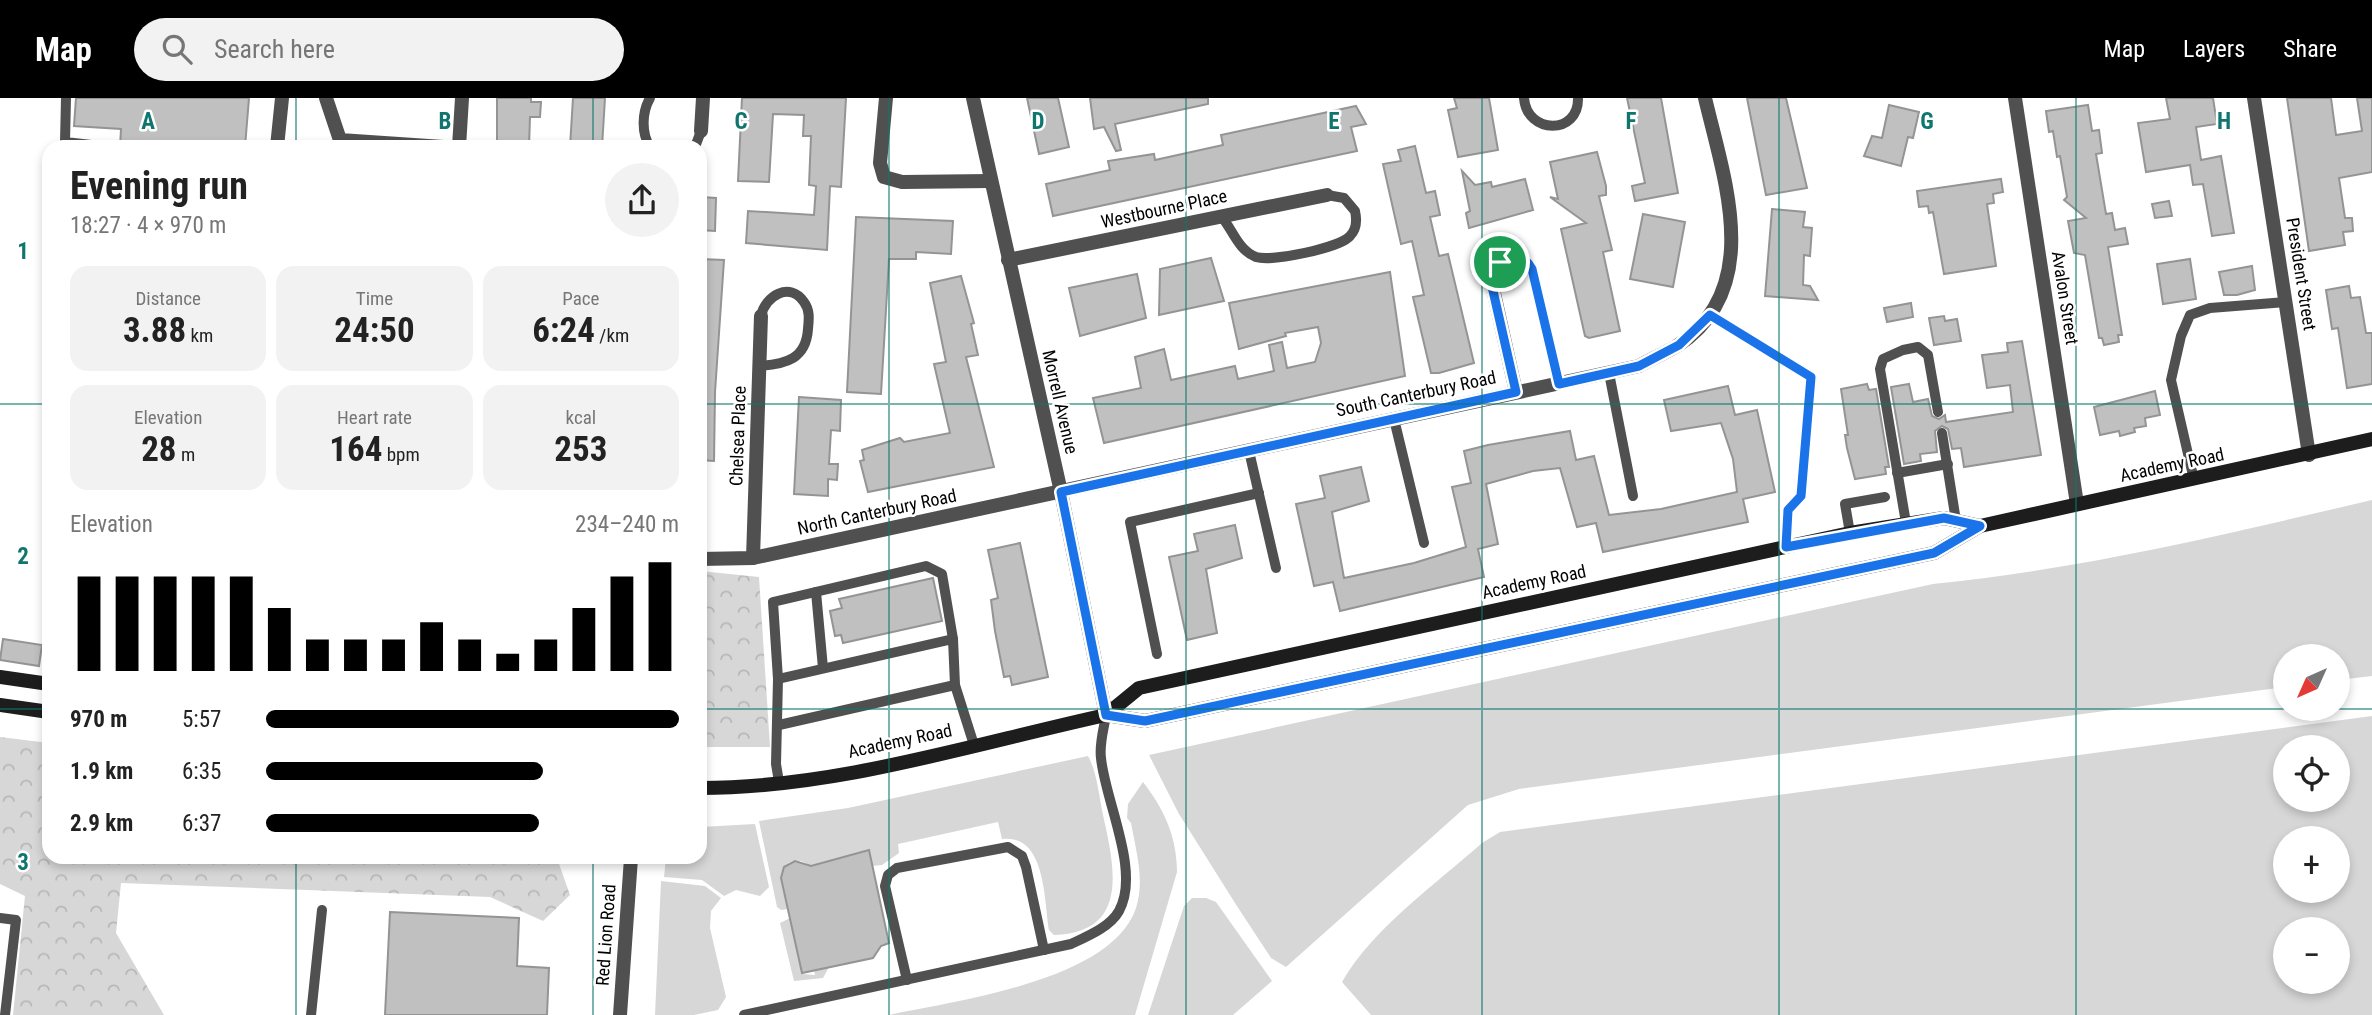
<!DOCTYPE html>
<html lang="en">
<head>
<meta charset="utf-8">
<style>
  :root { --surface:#fff; --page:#f2f2f2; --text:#222; --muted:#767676; --accent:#000 }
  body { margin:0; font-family:"Roboto Condensed",sans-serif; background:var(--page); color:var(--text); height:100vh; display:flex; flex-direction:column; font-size:26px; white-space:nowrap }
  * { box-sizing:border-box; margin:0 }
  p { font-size:23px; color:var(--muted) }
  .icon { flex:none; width:38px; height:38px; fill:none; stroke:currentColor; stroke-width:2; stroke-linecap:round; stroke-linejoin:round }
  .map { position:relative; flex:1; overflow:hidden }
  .panel { position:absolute; left:42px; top:42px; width:665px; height:724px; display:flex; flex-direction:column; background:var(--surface); border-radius:21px; box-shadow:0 4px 10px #0003 }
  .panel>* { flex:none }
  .needle { width:46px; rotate:225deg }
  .buttons { position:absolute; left:2273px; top:546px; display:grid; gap:14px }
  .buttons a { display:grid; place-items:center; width:77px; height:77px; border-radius:50%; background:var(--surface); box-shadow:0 4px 10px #0003; font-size:35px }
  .pin { position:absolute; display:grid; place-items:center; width:60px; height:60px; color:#fff; margin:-30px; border:4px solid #fff; border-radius:50%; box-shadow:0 2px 7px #0007 }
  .round { display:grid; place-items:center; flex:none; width:74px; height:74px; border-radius:37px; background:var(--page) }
  .headline { display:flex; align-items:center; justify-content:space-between; height:119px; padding:0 28px }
  h1 { font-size:38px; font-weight:700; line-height:52px }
  .figures { display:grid; grid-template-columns:repeat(3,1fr); gap:10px; height:119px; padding:7px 28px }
  .figures div { display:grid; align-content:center; border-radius:18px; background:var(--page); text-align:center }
  .figures b { font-size:35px; font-weight:700 }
  .figures small { font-size:19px; font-weight:400 }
  .figures p { font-size:19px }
  .chart { height:196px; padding:14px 28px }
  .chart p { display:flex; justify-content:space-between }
  .chart svg { width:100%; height:126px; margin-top:7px; stroke:var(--accent); stroke-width:6 }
  ul { padding:0 28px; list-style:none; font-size:23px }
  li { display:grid; grid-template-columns:112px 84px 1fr; align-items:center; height:52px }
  li i { height:18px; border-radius:9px; background:var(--accent) }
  header { display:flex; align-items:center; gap:42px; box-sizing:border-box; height:98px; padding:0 35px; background:var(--accent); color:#fff }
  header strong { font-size:33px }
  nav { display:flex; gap:38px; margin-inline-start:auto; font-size:24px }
  .search { width:490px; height:63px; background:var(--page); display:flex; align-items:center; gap:18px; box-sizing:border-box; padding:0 24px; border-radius:38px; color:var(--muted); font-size:26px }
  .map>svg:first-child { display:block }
</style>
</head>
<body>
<header>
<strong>Map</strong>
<div class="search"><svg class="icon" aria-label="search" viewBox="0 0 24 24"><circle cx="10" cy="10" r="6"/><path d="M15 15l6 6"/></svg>Search here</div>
<nav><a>Map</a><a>Layers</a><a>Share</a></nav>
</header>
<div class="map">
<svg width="2372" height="917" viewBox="0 0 2372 917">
  <defs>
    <pattern id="forest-crowns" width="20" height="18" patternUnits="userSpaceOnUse" patternTransform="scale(1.75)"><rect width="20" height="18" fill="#d7d7d7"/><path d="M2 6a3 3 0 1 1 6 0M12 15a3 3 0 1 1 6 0" fill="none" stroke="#b7b7b7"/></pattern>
  </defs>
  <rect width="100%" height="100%" fill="#fff"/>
  <g fill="#d7d7d7" fill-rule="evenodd">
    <path d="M2372 402V578L2338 582V558H2286L2285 589 1519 691 1468 707 1286 869 1271 860 1235 805 1179 716 1149 657 1933 486C2082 471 2227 436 2372 402Z"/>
    <path d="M2372 618V917H1371L1342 884C1372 831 1436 786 1482 745L1500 734ZM2286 649H2338V702H2286ZM2338 740V793H2286V740ZM2338 831V884H2286V831Z"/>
    <path d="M1088 658C1097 674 1099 698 1103 717 1114 767 1131 835 1054 837L1049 832C1044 802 1046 736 1002 741L998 724 898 746 899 755 882 767 872 768 868 752 810 768C805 764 801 762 794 763 772 768 785 797 788 811L781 812 777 809 759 723 848 710Z"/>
    <path d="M1143 684C1164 711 1177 739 1177 774L1135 917H889C954 903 1112 883 1136 810 1145 782 1136 753 1131 725L1127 720 1128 706Z"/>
    <path d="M755 726 769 789 760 798 736 792 724 798 702 782 664 779 666 760H700V729Z"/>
    <path d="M661 783 705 788 721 800 711 813 710 830 726 899 718 912 694 917H655Z"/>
    <path d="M1192 800H1206L1216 804 1272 883 1233 917H1148L1184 808Z"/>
    <path d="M790 820 803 876 815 877 814 872 829 869 823 880 794 883 780 825Z"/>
  </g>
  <g fill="url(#forest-crowns)">
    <path d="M700 473 759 479 770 649H700Z"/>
    <path d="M0 639 49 645V760H557L570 797 543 823 490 799 121 785 116 835 164 917H13L25 798 0 786Z"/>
  </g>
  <g fill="#c0c0c0" stroke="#949494" stroke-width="2">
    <path d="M76 0H249L245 49H120L121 31 74 28Z"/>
    <path d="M497 0H531V4H541L540 19H530L529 49H497Z"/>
    <path d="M573 0H605L602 49H570Z"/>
    <path d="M742 0H846L841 89 830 88 827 152 746 145 748 113 814 117 816 88 809 87 811 38H803L804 17 773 16 769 84 738 83Z"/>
    <path d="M1027 0H1058L1069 49 1039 56Z"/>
    <path d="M1090 0H1208V6L1115 26 1121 52 1116 53 1104 29 1094 31Z"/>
    <path d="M1454 0H1489L1498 52 1458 59 1448 12 1457 10Z"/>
    <path d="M1627 0H1661L1678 95 1635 103 1632 88 1645 85Z"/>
    <path d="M1747 0H1786L1807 90 1766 97Z"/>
    <path d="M2166 0H2213L2217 26 2196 29 2201 62 2221 58 2234 135 2212 138 2203 86 2193 87 2190 67 2146 74 2138 25 2170 21Z"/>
    <path d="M2287 0H2331L2336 37 2362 33 2357 0H2372V74L2339 80 2345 120H2352L2353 133 2343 134 2345 147 2309 153Z"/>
    <path d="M1889 7 1919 14 1913 40 1908 39 1901 68 1864 58 1872 38 1882 40Z"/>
    <path d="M2088 7 2092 33 2099 32 2102 55 2096 56 2106 116 2112 115 2115 132 2125 130 2128 146 2108 149 2122 237H2118L2119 244 2104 247 2102 240H2099L2085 157 2074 155 2068 123 2086 120 2064 102 2067 99 2060 58 2057 59 2053 33 2049 34 2046 13Z"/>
    <path d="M1356 8 1366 26 1351 29 1357 53 1053 118 1046 86 1110 72 1108 63 1154 56 1155 62 1223 47 1221 37Z"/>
    <path d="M1415 48 1426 95 1435 93 1440 117 1430 119 1439 158 1448 156 1474 265 1439 275H1431L1413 199 1424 197 1412 143 1401 146 1383 66 1401 63 1398 52Z"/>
    <path d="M1597 54 1606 88V97L1599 98 1612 152 1603 154 1620 233 1589 240 1585 238 1561 131 1586 125 1550 99 1558 101 1550 64Z"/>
    <path d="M1462 73 1475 87 1491 84 1492 89 1525 81 1533 112 1469 130 1466 115 1470 113Z"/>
    <path d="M2001 81 2003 94 1993 96 1994 105 1987 106 1996 168 1944 176 1933 114 1929 115 1928 108 1919 109 1917 93Z"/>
    <path d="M700 99 716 100 715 133 700 132Z"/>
    <path d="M2169 103 2172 118 2155 120 2152 106Z"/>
    <path d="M1772 111 1805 114 1803 129 1812 130 1810 158 1804 157 1803 187 1810 188 1818 202 1765 198Z"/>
    <path d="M1643 116 1685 124 1673 189 1630 181Z"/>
    <path d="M856 119 953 123 951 156 916 154V161H889L881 296 847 294Z"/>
    <path d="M1211 160 1224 203 1159 217 1160 171Z"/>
    <path d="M700 161 724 162 715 294 714 363 700 362Z"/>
    <path d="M2190 161 2196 201 2163 206 2157 166Z"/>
    <path d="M2252 168 2255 192 2237 197H2224L2219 174Z"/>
    <path d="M1390 174 1405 278 1104 345 1093 300 1141 290 1135 259 1164 251 1171 282 1235 268 1238 281 1274 273 1269 247 1282 244 1287 270 1315 264 1321 245 1318 229 1285 235 1286 238 1239 251 1229 205Z"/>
    <path d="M1137 176 1146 220 1080 238 1069 190Z"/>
    <path d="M961 178 974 225 971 226 978 257 966 259 994 369 868 394 860 363 864 362 862 352 900 340 904 344 950 335 934 266 946 264 930 185Z"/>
    <path d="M2349 188 2351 200 2360 199 2366 235H2372V286L2347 290 2338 230 2332 231 2326 192Z"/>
    <path d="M1911 205 1913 219 1887 224 1884 210Z"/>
    <path d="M1944 218 1945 223 1957 221 1961 243 1934 247 1929 220Z"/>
    <path d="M2022 243 2041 357 1964 369 1961 350 1952 351 1948 331 1942 328 1935 333 1937 354 1920 356 1921 363 1904 366 1891 289 1909 286 1913 304 1928 301 1932 318 1939 321 1945 317 1946 324 2013 314 2010 287 1987 290 1982 257 2008 254 2007 245Z"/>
    <path d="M1867 286 1869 292 1876 291 1889 369H1885L1886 376 1855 381 1847 350 1845 337H1848L1841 291Z"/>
    <path d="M1728 288 1735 317 1757 312 1775 394 1743 401 1748 424 1603 454 1596 425 1577 429 1560 370 1533 373 1486 386 1498 446 1478 451 1484 479 1340 513 1333 484 1314 488 1296 406 1325 400 1320 378 1338 374 1361 369 1369 403 1332 414 1344 480 1414 465 1466 449 1452 389 1471 385 1464 353 1488 347 1570 333 1576 362 1594 358 1609 417 1661 411 1737 394 1733 361 1721 325 1671 333 1664 302Z"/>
    <path d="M2155 293 2160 317 2145 320 2146 328 2134 330 2135 334 2120 338 2119 333 2100 337 2094 309Z"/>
    <path d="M799 299 841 302 840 333 831 332 829 366H838L837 382 828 381V398L794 396Z"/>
    <path d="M1235 427 1242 460 1206 471 1217 535 1187 542 1169 459 1198 453 1194 436Z"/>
    <path d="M1020 445 1048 579 1012 587 1010 578 1004 579 995 533 991 502 998 500 988 452Z"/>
    <path d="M933 480 942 523 843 545 841 537 835 538 830 513 842 510 839 501Z"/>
    <path d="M3 541 42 547 39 568 0 562Z"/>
    <path d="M869 752 889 845 881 848 873 860 802 875 781 780 784 769 795 763 811 768Z"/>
    <path d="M390 814 519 820 517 868 549 870 547 917H385Z"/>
  </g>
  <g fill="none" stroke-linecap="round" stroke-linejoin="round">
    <g stroke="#505050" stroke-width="10">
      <path d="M66 0 65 44 109 49"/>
      <path d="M650 0C642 14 641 35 650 49"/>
      <path d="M1524 0C1527 37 1579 37 1578 0"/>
      <path d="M695 49 701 33"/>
      <path d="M1221 118C1233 132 1238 152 1256 159 1271 164 1340 150 1350 138 1357 131 1357 122 1355 113L1344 100 1327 97"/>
      <path d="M1493 191C1486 164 1515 149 1532 171L1559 286"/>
      <path d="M1710 217 1811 279 1801 398 1788 412 1786 449"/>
      <path d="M760 268C786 266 806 261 808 231 809 221 810 212 804 204 790 183 765 198 761 218"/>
      <path d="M1609 275 1633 398"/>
      <path d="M1394 321 1424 445"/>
      <path d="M1942 335 1956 423"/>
      <path d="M1249 353 1276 470"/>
      <path d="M1897 375 1948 366"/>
      <path d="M2194 382 2171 282 2181 238 2190 217 2210 210 2286 204"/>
      <path d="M1906 425 1880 271 1883 261 1903 252 1918 249 1928 257 1938 314"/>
      <path d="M1850 435 1845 406 1885 399"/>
      <path d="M816 494 823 570"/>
      <path d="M1157 556 1130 424 1259 395"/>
      <path d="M778 581 773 504 926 468 942 476 953 541"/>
      <path d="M779 627 955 587"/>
      <path d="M779 684 776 666 778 581 953 541 955 587 974 647"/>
      <path d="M0 820 16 822 5 917"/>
      <path d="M907 882 885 788 888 777 897 770 1008 749 1022 758 1026 769 1044 852"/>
      <path d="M311 917 322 812"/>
      <path d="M744 917 1071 846C1088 838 1110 829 1119 813 1141 773 1105 703 1101 660 1099 646 1104 630 1106 617"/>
    </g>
    <g stroke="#505050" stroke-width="14">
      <path d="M326 0 340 42 443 49"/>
      <path d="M886 0 880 65 884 79 902 84 990 83"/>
      <path d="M2015 0 2077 406"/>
      <path d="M2254 0 2309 357"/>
      <path d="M701 33 703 0"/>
      <path d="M277 49 282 0"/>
      <path d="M459 49 462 0"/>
      <path d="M1008 162 1327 97"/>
      <path d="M1493 191 1516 294"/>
      <path d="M753 460 761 218"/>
      <path d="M700 461 753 460 1639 268C1651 261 1665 255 1677 248 1765 191 1724 81 1705 0"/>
    </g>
    <g stroke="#505050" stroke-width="14">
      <path d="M973 0 1061 394 1106 617"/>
      <path d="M620 917 631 760"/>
    </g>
    <g stroke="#1d1d1d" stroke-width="14">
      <path d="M0 579 49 586"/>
      <path d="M0 607 49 614"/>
      <path d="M1106 617 1139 590 1850 435 1944 420 1980 428"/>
      <path d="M700 690C837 690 973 646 1106 617L1145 623 1934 455 1980 428 2372 341"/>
    </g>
  </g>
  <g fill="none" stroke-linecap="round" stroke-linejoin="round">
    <g stroke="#fff" stroke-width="14">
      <path id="route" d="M1514 160 1528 165 1532 171 1559 286 1639 268 1679 247 1710 217 1811 279 1801 398 1788 412 1786 449 1944 420 1980 428 1934 455 1145 623 1106 617 1061 394 1516 294 1491 184C1492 169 1499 162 1514 160Z"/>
    </g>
    <use href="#route" stroke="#1a73e8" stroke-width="9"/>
  </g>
  <path fill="none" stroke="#0f766e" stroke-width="2" stroke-opacity="0.55" d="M296 0V49M593 0V49M889 0V917M1186 0V917M1482 0V917M1779 0V917M2076 0V917M0 306H49M700 306H2372M0 611H49M700 611H2372M296 760V917M593 760V917"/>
  <g text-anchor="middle" stroke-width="5" stroke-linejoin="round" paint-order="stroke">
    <g font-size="18" fill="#000" stroke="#fff">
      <text transform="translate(1164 111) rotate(-12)" y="6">Westbourne Place</text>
      <text transform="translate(2301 176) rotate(81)" y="6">President Street</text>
      <text transform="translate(2065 200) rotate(81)" y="6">Avalon Street</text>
      <text transform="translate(1416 296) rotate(-12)" y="6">South Canterbury Road</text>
      <text transform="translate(1060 304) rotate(77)" y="6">Morrell Avenue</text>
      <text transform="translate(738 338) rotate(-88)" y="6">Chelsea Place</text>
      <text transform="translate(2172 367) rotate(-12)" y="6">Academy Road</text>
      <text transform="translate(877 414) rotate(-12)" y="6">North Canterbury Road</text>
      <text transform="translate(1534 484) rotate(-12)" y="6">Academy Road</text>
      <text transform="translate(900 643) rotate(-12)" y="6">Academy Road</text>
      <text transform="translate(606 837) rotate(-86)" y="6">Red Lion Road</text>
    </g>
  </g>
  <g font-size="23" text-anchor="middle" font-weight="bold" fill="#0f766e" stroke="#fff" stroke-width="5" stroke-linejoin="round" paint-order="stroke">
    <text x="148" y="31">A</text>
    <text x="445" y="31">B</text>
    <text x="741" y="31">C</text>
    <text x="1038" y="31">D</text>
    <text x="1334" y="31">E</text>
    <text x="1631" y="31">F</text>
    <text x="1927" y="31">G</text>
    <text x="2224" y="31">H</text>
    <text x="23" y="161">1</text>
    <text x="23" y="466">2</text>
    <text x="23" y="772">3</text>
  </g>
</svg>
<div class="buttons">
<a><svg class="needle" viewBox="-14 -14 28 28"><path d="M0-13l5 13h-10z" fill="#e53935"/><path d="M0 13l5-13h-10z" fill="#767676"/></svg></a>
<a><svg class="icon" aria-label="locate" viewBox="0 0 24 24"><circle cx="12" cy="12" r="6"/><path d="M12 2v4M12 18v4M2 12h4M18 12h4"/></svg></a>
<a>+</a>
<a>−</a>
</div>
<div class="pin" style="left:1500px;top:164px;background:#1e9e55"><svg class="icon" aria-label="arrive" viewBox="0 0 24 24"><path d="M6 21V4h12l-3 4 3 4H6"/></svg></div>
<section class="panel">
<div class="headline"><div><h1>Evening run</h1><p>18:27 · 4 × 970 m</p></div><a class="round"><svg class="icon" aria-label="share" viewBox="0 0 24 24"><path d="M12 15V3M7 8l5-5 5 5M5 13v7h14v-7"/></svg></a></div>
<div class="figures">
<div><p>Distance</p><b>3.88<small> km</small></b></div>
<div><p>Time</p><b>24:50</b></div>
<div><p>Pace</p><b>6:24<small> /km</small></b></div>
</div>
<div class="figures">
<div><p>Elevation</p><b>28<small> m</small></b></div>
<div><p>Heart rate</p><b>164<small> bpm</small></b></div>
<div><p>kcal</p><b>253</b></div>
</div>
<div class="chart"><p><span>Elevation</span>234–240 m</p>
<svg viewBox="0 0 160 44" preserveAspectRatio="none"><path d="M5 44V11M15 44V11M25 44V11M35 44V11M45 44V11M55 44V22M65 44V33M75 44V33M85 44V33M95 44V27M105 44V33M115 44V38M125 44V33M135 44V22M145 44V11M155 44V6"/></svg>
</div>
<ul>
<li><b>970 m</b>5:57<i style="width:100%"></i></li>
<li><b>1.9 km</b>6:35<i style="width:67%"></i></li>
<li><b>2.9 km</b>6:37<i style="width:66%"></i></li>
</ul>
</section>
</div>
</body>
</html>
